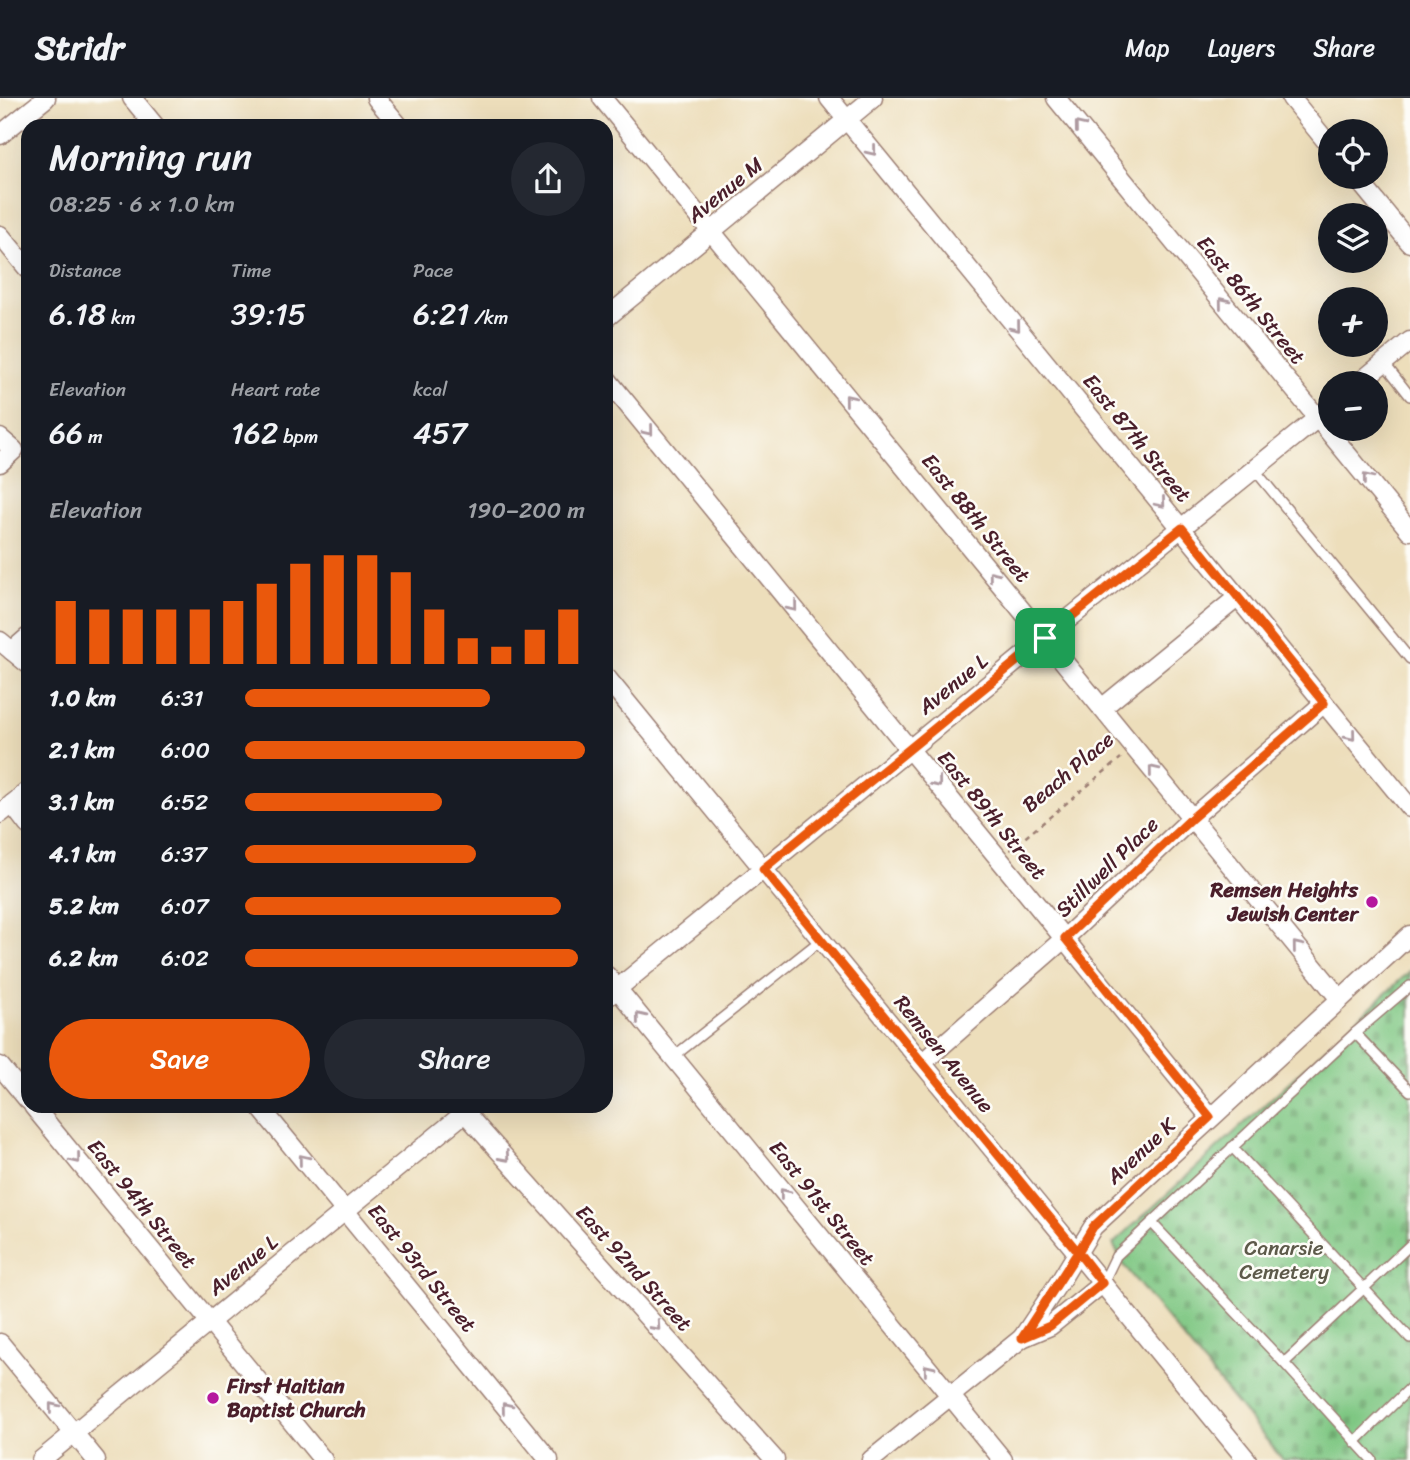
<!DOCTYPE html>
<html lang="en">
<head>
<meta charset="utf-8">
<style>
  :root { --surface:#171b24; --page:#242831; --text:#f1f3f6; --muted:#9ea1a6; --line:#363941; --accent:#ea580c }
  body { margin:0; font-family:Sriracha,sans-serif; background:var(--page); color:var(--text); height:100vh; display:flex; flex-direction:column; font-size:26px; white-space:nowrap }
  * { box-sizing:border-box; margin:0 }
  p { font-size:23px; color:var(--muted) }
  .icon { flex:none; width:38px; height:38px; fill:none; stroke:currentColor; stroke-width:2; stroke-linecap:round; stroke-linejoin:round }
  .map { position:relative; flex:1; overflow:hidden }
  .sheet { position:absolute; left:21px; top:21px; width:592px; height:994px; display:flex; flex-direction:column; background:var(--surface); border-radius:21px; box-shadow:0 7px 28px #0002 }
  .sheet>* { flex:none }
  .buttons { position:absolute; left:1318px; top:21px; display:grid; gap:14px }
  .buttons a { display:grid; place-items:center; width:70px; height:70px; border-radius:50%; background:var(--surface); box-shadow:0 7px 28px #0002; font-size:35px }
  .pin { position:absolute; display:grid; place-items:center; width:60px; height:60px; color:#fff; margin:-30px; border-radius:14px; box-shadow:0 4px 10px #0006 }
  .round { display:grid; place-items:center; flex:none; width:74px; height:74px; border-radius:37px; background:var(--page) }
  .headline { display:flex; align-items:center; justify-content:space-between; height:119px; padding:0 28px }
  h1 { font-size:38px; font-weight:600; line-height:52px }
  .figures { display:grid; grid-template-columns:repeat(3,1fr); gap:10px; height:119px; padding:7px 28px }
  .figures div { display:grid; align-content:center }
  .figures b { font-size:30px; font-weight:600 }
  .figures small { font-size:19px; font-weight:400 }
  .figures p { font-size:19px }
  .chart { height:196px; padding:14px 28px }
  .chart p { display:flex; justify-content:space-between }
  .chart svg { width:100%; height:126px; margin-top:7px; stroke:var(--accent); stroke-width:6 }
  .action { display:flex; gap:14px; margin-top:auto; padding:14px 28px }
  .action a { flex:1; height:80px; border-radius:42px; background:var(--accent); color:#fff; font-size:28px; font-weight:600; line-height:80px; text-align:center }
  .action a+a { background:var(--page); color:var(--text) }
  ul { padding:0 28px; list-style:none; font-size:23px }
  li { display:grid; grid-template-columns:112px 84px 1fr; align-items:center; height:52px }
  li i { height:18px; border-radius:9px; background:var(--accent) }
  header { display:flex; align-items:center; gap:42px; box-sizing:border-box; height:98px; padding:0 35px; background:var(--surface); border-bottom:2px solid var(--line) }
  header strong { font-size:33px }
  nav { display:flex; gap:38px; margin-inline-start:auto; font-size:24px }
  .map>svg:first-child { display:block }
</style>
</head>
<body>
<header>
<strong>Stridr</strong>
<nav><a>Map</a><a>Layers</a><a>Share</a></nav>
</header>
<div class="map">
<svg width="1410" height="1362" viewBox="0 0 1410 1362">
  <defs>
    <pattern id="cemetery-stones" width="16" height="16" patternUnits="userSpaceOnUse" patternTransform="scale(1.75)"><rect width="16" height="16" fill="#7fc783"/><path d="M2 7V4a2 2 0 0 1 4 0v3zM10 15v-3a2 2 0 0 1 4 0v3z" fill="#6faa71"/></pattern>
  </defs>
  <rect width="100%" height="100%" fill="#fdfcf7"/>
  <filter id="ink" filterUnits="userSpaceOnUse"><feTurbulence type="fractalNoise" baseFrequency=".0143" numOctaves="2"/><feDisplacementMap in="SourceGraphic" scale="14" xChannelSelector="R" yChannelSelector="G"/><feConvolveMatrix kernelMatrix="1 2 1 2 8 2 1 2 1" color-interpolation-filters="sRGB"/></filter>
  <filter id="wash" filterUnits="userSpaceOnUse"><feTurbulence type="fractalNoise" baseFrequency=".00686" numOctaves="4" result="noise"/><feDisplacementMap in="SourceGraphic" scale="28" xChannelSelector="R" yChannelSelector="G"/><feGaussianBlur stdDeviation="1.57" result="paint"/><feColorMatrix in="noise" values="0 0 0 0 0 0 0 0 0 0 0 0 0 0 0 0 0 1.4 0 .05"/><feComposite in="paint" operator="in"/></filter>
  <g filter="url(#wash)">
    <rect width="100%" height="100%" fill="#eddebb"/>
    <path fill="url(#cemetery-stones)" stroke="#647357" stroke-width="2" d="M1410 873V1362H1283L1124 1168 1113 1146Z"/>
  </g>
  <g filter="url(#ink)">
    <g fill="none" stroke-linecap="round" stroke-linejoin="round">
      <g stroke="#9c7e73" stroke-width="12">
        <g id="lane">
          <path d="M1384 265 1410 298"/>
          <path d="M1254 371 1410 561"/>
          <path d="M1355 935 1410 993"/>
          <path d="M673 959 821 842"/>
          <path d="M1232 1049 1410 1240"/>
          <path d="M1152 1125 1284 1265 1372 1362"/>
          <path d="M1103 1185 1116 1158 1355 935 1410 888"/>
          <path d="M1284 1265 1410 1147"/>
          <path d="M1355 1344 1410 1290"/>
        </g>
      </g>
      <g stroke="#9c7e73" stroke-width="21">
        <g id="street">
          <path d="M132 0 155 28"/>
          <path d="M376 0 399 28"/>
          <path d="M602 0 1340 901"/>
          <path d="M829 0 1410 710"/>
          <path d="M1056 0 1410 433"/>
          <path d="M1291 0 1330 48"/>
          <path d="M0 37 46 0"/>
          <path d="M1356 79 1410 145"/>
          <path d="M0 137 28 171"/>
          <path d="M606 220 873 0"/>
          <path d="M606 280 1210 1019"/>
          <path d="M1359 285 1410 243"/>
          <path d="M0 340 14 352 0 365"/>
          <path d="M0 543 28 566"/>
          <path d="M12 553 28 539"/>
          <path d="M606 579 1247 1362"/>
          <path d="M1102 610 1238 499"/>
          <path d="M12 706 28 727"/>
          <path d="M0 716 28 693"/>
          <path d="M606 877 1003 1362"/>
          <path d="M606 900 1045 540 1330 310"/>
          <path d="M922 965 1065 840 1192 720 1324 605"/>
          <path d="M0 968 28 1002"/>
          <path d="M33 1008 323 1362"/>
          <path d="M259 1008 549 1362"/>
          <path d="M459 1008 775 1362"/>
          <path d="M1022 1240 1062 1180 1093 1129 1410 837"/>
          <path d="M0 1245 96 1362"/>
          <path d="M41 1362 473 1008"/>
          <path d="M871 1362 1022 1240 1050 1228 1103 1185"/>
        </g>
      </g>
      <path stroke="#9c7e73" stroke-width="2.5" stroke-dasharray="5 5" stroke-linecap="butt" d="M1010 752 1121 660"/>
      <use href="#lane" stroke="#fff" stroke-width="9"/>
      <use href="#street" stroke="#fff" stroke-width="18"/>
    </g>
    <defs><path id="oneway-chevron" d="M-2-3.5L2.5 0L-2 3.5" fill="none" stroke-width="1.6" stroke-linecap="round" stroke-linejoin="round" transform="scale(1.75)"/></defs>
    <g stroke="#ae9aa0">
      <use href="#oneway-chevron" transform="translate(1079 28) rotate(-129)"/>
      <use href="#oneway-chevron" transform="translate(872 53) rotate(51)"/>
      <use href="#oneway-chevron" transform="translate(1223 204) rotate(-129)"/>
      <use href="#oneway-chevron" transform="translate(1016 229) rotate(51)"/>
      <use href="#oneway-chevron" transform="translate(849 301) rotate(-129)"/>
      <use href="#oneway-chevron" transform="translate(649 333) rotate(51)"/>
      <use href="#oneway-chevron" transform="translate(1367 380) rotate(-129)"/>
      <use href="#oneway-chevron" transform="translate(1161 405) rotate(50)"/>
      <use href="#oneway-chevron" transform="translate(993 477) rotate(-129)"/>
      <use href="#oneway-chevron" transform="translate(793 509) rotate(51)"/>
      <use href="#oneway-chevron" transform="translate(1351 638) rotate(51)"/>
      <use href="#oneway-chevron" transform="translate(1153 672) rotate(-129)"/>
      <use href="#oneway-chevron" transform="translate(937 685) rotate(51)"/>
      <use href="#oneway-chevron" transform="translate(1297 848) rotate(-129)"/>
      <use href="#oneway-chevron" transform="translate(640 919) rotate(-129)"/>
      <use href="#oneway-chevron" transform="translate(505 1059) rotate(48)"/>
      <use href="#oneway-chevron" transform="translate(76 1061) rotate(51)"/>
      <use href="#oneway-chevron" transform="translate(303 1061) rotate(-129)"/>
      <use href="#oneway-chevron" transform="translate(784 1095) rotate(-129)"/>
      <use href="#oneway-chevron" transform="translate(656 1228) rotate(48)"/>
      <use href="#oneway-chevron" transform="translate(928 1271) rotate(-129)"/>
      <use href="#oneway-chevron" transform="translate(53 1309) rotate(-129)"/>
      <use href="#oneway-chevron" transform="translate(506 1309) rotate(-129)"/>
    </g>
  </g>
  <g fill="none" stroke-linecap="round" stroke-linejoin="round" filter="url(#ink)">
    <g stroke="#fff" stroke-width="14">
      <path id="route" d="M1045 540 763 771 1078 1154 1022 1240 1050 1228 1102 1185 1078 1154 1093 1129 1210 1019 1065 840 1192 720 1324 605 1182 430 1045 540"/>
    </g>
    <use href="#route" stroke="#ea580c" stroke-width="9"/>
  </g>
  <g fill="#b5179e" stroke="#fdfcf7" stroke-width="2.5">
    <circle cx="1372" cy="804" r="7"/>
    <circle cx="213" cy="1300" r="7"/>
  </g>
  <g text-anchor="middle" stroke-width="5" stroke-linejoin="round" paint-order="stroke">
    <g font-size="21" fill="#4a1f2b" stroke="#fdfcf7">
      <text transform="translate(725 92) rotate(-39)" y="7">Avenue M</text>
      <text transform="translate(1251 202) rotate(51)" y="7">East 86th Street</text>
      <text transform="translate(1137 340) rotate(51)" y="7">East 87th Street</text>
      <text transform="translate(976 420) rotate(51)" y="7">East 88th Street</text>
      <text transform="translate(953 586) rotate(-39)" y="7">Avenue L</text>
      <text transform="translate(1068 674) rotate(-40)" y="7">Beach Place</text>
      <text transform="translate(992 717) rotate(51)" y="7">East 89th Street</text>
      <text transform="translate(1107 769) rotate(-44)" y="7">Stillwell Place</text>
      <text transform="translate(944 956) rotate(51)" y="7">Remsen Avenue</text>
      <text transform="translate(1141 1053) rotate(-43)" y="7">Avenue K</text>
      <text transform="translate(822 1105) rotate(51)" y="7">East 91st Street</text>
      <text transform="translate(142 1106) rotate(51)" y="7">East 94th Street</text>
      <text transform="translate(243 1167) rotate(-39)" y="7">Avenue L</text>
      <text transform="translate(422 1170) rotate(51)" y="7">East 93rd Street</text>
      <text transform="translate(634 1170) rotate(48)" y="7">East 92nd Street</text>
    </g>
    <g font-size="21" font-weight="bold" fill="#4a1f2b" stroke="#fdfcf7" text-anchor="end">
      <text x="1358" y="799">Remsen Heights<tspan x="1358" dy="24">Jewish Center</tspan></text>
      <text x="227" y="1295" text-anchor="start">First Haitian<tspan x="227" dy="24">Baptist Church</tspan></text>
    </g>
    <g font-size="21" fill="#5d5a4a" stroke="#fdfcf7">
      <text x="1284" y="1157">Canarsie<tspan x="1284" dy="24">Cemetery</tspan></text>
    </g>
  </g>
</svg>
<div class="buttons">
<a><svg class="icon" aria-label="locate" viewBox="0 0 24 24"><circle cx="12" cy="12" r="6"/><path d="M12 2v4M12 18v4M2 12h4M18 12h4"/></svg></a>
<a><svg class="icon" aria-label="layers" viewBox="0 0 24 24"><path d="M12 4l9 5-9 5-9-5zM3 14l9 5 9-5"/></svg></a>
<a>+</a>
<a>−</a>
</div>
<div class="pin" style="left:1045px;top:540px;background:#1e9e55"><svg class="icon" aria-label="arrive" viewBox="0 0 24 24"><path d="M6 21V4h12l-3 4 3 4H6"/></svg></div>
<section class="sheet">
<div class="headline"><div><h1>Morning run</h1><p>08:25 · 6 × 1.0 km</p></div><a class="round"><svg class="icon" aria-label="share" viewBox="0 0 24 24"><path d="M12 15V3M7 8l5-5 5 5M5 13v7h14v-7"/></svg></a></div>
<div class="figures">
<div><p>Distance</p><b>6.18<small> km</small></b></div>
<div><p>Time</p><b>39:15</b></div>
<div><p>Pace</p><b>6:21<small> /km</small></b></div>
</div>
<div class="figures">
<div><p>Elevation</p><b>66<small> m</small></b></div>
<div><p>Heart rate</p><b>162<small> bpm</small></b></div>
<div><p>kcal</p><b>457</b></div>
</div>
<div class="chart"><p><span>Elevation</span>190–200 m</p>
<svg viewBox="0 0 160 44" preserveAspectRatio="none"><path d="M5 44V22M15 44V25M25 44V25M35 44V25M45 44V25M55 44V22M65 44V16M75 44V9M85 44V6M95 44V6M105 44V12M115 44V25M125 44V35M135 44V38M145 44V32M155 44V25"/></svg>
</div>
<ul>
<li><b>1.0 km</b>6:31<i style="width:72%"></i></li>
<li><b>2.1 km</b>6:00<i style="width:100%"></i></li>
<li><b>3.1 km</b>6:52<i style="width:58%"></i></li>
<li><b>4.1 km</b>6:37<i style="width:68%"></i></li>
<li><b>5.2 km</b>6:07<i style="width:93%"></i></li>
<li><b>6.2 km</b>6:02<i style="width:98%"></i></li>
</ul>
<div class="action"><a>Save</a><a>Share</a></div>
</section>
</div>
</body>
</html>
